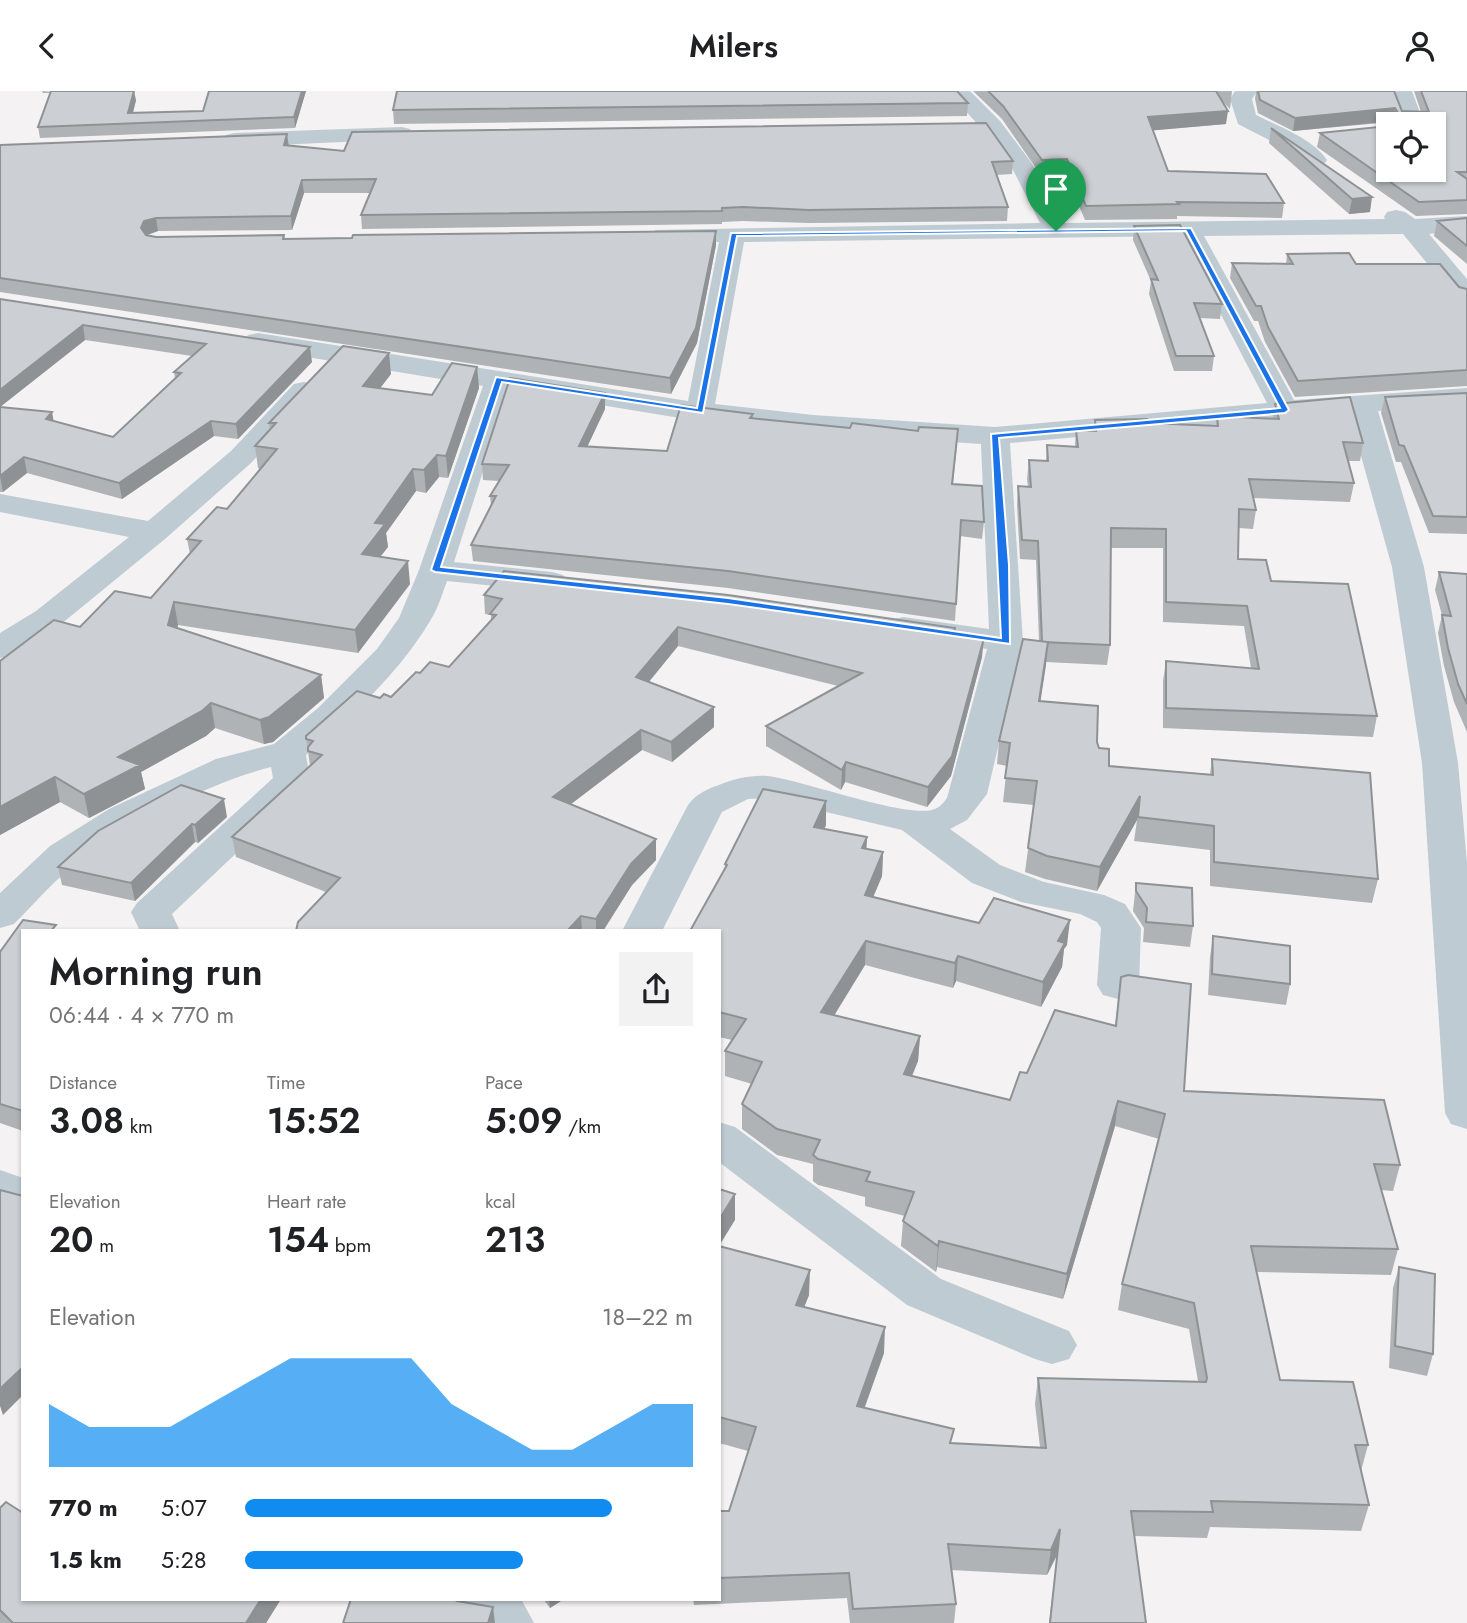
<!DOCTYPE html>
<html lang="en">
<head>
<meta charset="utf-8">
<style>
  :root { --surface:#fff; --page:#f2f2f2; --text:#202124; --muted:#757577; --accent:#108cf0 }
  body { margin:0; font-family:Jost,sans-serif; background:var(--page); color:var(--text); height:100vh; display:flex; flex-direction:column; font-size:26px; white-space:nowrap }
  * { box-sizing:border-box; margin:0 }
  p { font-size:23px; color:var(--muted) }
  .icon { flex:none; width:38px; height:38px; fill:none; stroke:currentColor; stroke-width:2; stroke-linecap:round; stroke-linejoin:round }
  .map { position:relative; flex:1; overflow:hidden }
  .sheet { position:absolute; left:21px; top:838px; width:700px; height:672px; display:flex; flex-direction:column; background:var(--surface); border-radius:0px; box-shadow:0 2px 5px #0004 }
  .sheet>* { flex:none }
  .controls { position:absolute; left:1376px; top:21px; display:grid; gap:14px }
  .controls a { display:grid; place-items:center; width:70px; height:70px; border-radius:0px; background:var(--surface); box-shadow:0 2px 5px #0004; font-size:35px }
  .pin { position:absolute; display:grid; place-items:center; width:60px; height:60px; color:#fff; margin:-72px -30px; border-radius:50% 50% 50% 0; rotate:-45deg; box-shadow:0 0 7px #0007 }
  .pin .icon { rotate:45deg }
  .round { display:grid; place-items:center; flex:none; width:74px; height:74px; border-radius:0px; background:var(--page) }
  .overview { display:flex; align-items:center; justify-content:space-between; height:119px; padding:0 28px }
  h1 { font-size:38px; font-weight:600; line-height:52px }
  .stats { display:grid; grid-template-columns:repeat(3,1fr); gap:10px; height:119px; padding:7px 28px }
  .stats div { display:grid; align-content:center }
  .stats b { font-size:35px; font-weight:600 }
  .stats small { font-size:19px; font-weight:400 }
  .stats p { font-size:19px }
  .chart { height:196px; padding:14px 28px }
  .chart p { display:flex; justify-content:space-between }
  .chart svg { width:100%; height:126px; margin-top:7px; fill:var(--accent); opacity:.7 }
  ul { padding:0 28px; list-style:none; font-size:23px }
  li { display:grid; grid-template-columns:112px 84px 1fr; align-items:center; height:52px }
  li i { height:18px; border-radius:9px; background:var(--accent) }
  header { display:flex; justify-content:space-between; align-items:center; height:91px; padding:0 28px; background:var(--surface); font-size:32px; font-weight:600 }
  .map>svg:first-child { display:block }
</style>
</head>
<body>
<header><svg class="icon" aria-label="back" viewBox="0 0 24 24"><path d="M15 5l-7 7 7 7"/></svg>Milers<svg class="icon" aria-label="person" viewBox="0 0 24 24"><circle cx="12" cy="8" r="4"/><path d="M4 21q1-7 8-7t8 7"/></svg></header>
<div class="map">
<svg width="1467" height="1532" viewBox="0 0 1467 1532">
  <rect width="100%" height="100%" fill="#f4f2f2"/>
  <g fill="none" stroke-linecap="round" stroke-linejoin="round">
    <g fill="#bfcbd2" fill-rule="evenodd">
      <path d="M947 0H970L1000 30 1031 71 1064 132 1385 128 1384 126 1387 121 1396 119 1405 121 1415 128 1467 125V139L1429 143 1467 188V212L1458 210 1403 143 1204 145 1294 309 1467 297V315L1378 320 1424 476 1458 672 1467 772V1038L1451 1033 1445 1022 1422 672 1392 476 1349 322 1010 352 1023 551 987 703 967 729 950 738 1000 774 1044 791 1104 804 1125 813 1141 837 1139 894 1133 904 1118 908 1103 904 1097 894 1101 837 1097 831 1080 823 1021 811 972 792 902 739 767 707 748 708 722 721 662 840H622L688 714C696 703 707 698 719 694 733 688 751 684 767 685 800 688 909 729 935 718 940 716 944 711 947 707L987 558 903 546 891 543 886 536 891 529 903 526 989 538 981 353 813 342 680 327 509 299 454 471 552 481 563 484 568 491 563 498 552 501 447 490C442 503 438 518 430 530 399 582 352 625 306 664L310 689 305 697 172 823 180 840H140L131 821 137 812 273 687 271 676C208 692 133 732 80 770 56 787 35 812 14 833L0 837V802L50 755 109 718 216 668 274 653 318 617 377 558 399 527 419 479 483 295 258 258 248 256 244 250 248 244 258 242 688 310 719 151H664L655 149 652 144 655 139 1040 132 1012 77 984 40ZM1180 145 1267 312 995 336 813 324 715 313 744 151Z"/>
      <path d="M1235 0H1257L1252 8 1256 24C1279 36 1312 47 1327 69L1323 74H1307L1281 55 1238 33 1230 8Z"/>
      <path d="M1389 0H1412L1424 33H1402L1393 12 1394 6Z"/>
      <path d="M402 36 410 38 413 43 410 48 234 56 226 54 223 49 226 44 234 42Z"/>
      <path d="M304 291 314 293 318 299 251 372 165 448 60 534 12 564 0 567V542L36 520 129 446 0 421V403L148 430 231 360 294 293Z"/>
      <path d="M719 1031 735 1036 941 1188 1069 1240 1077 1254 1069 1268 1052 1273 1035 1268 907 1214 719 1071Z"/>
      <path d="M0 1079 23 1087V1124L0 1116Z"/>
      <path d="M460 1508H521L534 1532H473Z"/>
    </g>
  </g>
  <g fill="#afb3b6" fill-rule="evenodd">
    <path d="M42 0 136 9 133 22 203 20 306 0 295 37 40 47 38 36 51 2H43Z"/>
    <path d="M973 0H1232L1230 18 1222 10 1226 33 1153 39 1168 80 1284 112 1282 127 1177 125V128L1085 129 1065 82 1040 83 1002 28Z"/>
    <path d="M1256 0H1394L1402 20 1421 21 1414 0H1467V123L1416 125 1317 56 1320 42 1388 79 1392 31 1293 40 1258 22 1255 8Z"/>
    <path d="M968 12 967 25 394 33 393 19Z"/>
    <path d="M1271 37 1370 121 1349 123 1269 52Z"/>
    <path d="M0 54 289 55 344 60 1013 70 1012 83 996 84 1008 116 1007 130 808 132 743 130 722 131V133L362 138 361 124 370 102H304L292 139 158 140 147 144 156 146 284 144 285 148 352 147 716 140V154L697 252 671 303 0 201Z"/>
    <path d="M1467 127V173L1434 145 1437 130Z"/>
    <path d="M1134 135 1222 213 1220 228 1200 227 1214 265 1212 280H1174L1149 203 1151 190 1133 149Z"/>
    <path d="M1287 163 1356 173 1467 198V295L1295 306 1265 251 1258 230H1254L1230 187 1232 172 1286 173Z"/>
    <path d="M0 208 312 271 238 348 214 345 122 408 27 382 3 401H0ZM85 249 192 265 174 281 175 287 113 346 0 316Z"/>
    <path d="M477 276 479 297 448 387 439 386 426 402 416 400 386 442 388 456 380 466 410 493 358 562 178 534 177 537 321 584 324 607 273 651 264 653 215 637 206 645 141 681 145 698 89 727 60 711 0 744 80 536 151 507 190 463 187 448 227 418 261 378 258 377 255 355 270 338 269 332 391 283 380 297 432 304Z"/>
    <path d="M605 302V318L587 356 667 360 753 323V327L957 354 953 393 984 431 982 448 960 445 955 530 728 497 473 470 471 454 491 415 490 405 499 390 483 389 482 373Z"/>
    <path d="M1467 302V443L1429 442 1401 371H1396L1381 322 1385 306Z"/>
    <path d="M1275 313 1363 352 1360 370H1348L1354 392 1350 411 1253 407 1256 419 1253 438 1239 437 1238 468 1271 490 1377 625 1373 646 1163 637V590L1166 570 1251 577 1244 535 1163 531V457H1110V554L1107 574 1046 571 1040 610 1097 651 1099 657 1109 675 1210 683 1212 668 1378 788 1372 812 1210 795V759L1134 750 1137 729 1097 800 1045 788 1025 781 1034 714 1003 711 1007 675 997 673 999 650 1039 550 1036 469 1020 468 1017 414 1018 395 1028 396 1027 388 1029 369 1046 370 1047 354 1075 355 1076 339 1094 340 1095 329 1216 335 1217 325 1273 328Z"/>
    <path d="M1439 481 1467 483V641L1454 611 1444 575 1438 542 1442 524 1435 499Z"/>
    <path d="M484 504 954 543 982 566 951 685 927 716 845 691 841 699 766 655V635L838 595 678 555 649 591 714 636 672 671 642 659 571 713 656 748V769L632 794 603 840H296L326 801 236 766 232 746 310 675 306 645 380 607 391 606 420 582 449 576 491 530V524L485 523Z"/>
    <path d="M826 710V734L824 738 867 746 866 758 883 761 882 785 873 806 1067 854 1064 858 1062 876 1041 916 956 890 953 897 865 874 834 925 920 945 918 970 912 985 1010 1009 1027 982 1115 935 1121 886 1184 1000 1400 1074 1393 1100 1381 1099 1398 1158 1391 1184 1257 1181 1280 1289 1368 1354 1361 1380 1369 1414 1361 1440 1210 1436 1207 1447 1134 1445 1146 1532H1049L1057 1464 1047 1484 951 1479 956 1513 954 1532H850L847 1507 694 1514 693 1508H719V1420H729L748 1360 719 1352V1155L809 1204 804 1216 884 1262 864 1317 952 1352 1040 1356 1035 1313 1038 1287 1198 1290 1189 1238 1118 1219 1122 1193 1159 1048 1115 1035 1063 1208 937 1176 936 1181 901 1155 903 1130 905 1125 865 1115V1106L818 1094 813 1090V1073L777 1064 742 1038V1013L752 993 725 985V960L732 949 719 946V840L725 773Z"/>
    <path d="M227 726 198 752 195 751 135 810 62 794 58 776 98 740Z"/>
    <path d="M1136 792 1193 835 1190 856 1143 851 1144 837 1133 820Z"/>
    <path d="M23 840V1040L0 1032V861Z"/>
    <path d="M1213 845 1290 893 1286 914 1208 904 1210 866Z"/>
    <path d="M1399 1176 1433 1263 1427 1285 1389 1277 1393 1197Z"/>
    <path d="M0 1417 23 1508H281L266 1532H0Z"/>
    <path d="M543 1508H564L550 1517Z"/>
  </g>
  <g fill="#8f9294">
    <path d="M134 0 136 9 130 33 128 22Z"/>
    <path d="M302 0H306L295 37 294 26Z"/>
    <path d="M1395 17 1393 30 1293 40 1295 27Z"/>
    <path d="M1228 20 1226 33 1147 40 1148 26Z"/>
    <path d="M287 43 289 56 284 54Z"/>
    <path d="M302 89 304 102 292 139 291 125Z"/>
    <path d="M1372 106 1370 121 1349 123 1352 108Z"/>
    <path d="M156 127 158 140 147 144 141 137 144 130Z"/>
    <path d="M716 140V154L697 252 671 303 670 287Z"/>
    <path d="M83 234 85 249 0 316V299Z"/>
    <path d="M310 256 312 271 238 348 236 333Z"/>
    <path d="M389 262 391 283 365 317 363 295Z"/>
    <path d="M477 276 479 297 448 387 446 365Z"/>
    <path d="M605 302V318L580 371 579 355Z"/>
    <path d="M52 321 55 337 46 328Z"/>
    <path d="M211 330 214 345 122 408 119 392Z"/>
    <path d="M437 364 439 386 426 402 424 379Z"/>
    <path d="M24 366 27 382 3 401 0 385Z"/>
    <path d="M413 378 416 400 386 442 388 456 364 486 362 463 375 432Z"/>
    <path d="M408 470 410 493 358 562 355 539Z"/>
    <path d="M174 511 178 534 172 558 168 534Z"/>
    <path d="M678 536V555L637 605 636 586Z"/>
    <path d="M984 547 982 566 951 685 927 716 928 696Z"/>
    <path d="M1048 551 1046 574 1037 633 1039 610Z"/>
    <path d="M321 584 324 607 273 651 264 653 260 629Z"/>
    <path d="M211 612 215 637 206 645 141 681 145 698 89 727 84 703 118 666Z"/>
    <path d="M714 616V636L672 671 671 651Z"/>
    <path d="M641 639 642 659 554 726 553 706Z"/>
    <path d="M846 671 845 691 841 699 842 679Z"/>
    <path d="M55 686 60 711 0 744V716Z"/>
    <path d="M1140 705 1137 729 1097 800 1100 776Z"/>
    <path d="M224 708 227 726 198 752 195 734Z"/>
    <path d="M826 710V734L814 761V736Z"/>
    <path d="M192 733 195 751 135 810 131 792Z"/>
    <path d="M867 746 866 770 862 757Z"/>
    <path d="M656 748V769L632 794 603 840H596V828L631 773Z"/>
    <path d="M883 761 882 785 864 828 865 804Z"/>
    <path d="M581 825 582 840H567Z"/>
    <path d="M1070 829 1067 854 1064 858 1062 876 1041 916 1043 891 1058 850Z"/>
    <path d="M866 850 865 874 820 947 821 921Z"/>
    <path d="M958 865 956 890 953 897 955 872Z"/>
    <path d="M920 945 918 970 902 1009 904 983Z"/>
    <path d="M1118 1010 1115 1035 1063 1208 1067 1183Z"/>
    <path d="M735 1103V1129L719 1155V1129Z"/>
    <path d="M939 1150 937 1176 936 1181 938 1155Z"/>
    <path d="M810 1179 809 1204 795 1239 796 1214Z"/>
    <path d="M885 1236 884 1262 856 1341 857 1315Z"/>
    <path d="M23 1276V1304L3 1324 0 1315V1298Z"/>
    <path d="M1060 1438 1057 1464 1047 1484 1051 1459Z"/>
    <path d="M261 1508H281L266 1532H246Z"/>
    <path d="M549 1508H564L550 1517Z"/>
    <path d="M493 1516 495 1532H488Z"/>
  </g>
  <g fill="#ccd0d4" stroke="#8f9294" stroke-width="2">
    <path d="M51 0H134L128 22 203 20 209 0H302L294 26 38 36Z"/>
    <path d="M397 0H957L968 12 393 19Z"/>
    <path d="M988 0H1216L1228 20 1148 26 1168 80 1266 83 1284 112 1177 111 1179 113 1086 115 1067 68 1042 69 1003 15Z"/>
    <path d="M1258 0H1394L1402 20 1429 21 1421 0H1467V81H1457L1467 88V109L1419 111 1320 42 1388 35V79H1433V33H1391L1393 22 1397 20 1395 17 1295 27 1260 9Z"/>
    <path d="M986 32 1013 70 992 71 1008 116 809 119 743 116 722 117V120L361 124 376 88 302 89 291 125 156 127 144 130 141 137 146 144 156 146 284 144 283 148 352 147 353 144 716 140 696 237 670 287 0 187V54L287 43 284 54 344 60 352 41Z"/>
    <path d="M1271 37 1372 106 1352 108Z"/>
    <path d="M1467 127V155L1437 130Z"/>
    <path d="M1180 134 1222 213 1194 212 1214 265H1176L1151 188 1158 189 1134 135Z"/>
    <path d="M1349 162 1356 173H1440L1459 196 1467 198V279L1298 290 1268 236 1261 215H1256L1232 172 1293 173 1287 163Z"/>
    <path d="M0 208 310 256 236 333 211 330 119 392 24 366 0 385V316L52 321 46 328 113 346 181 282 174 281 206 253 83 234 0 299Z"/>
    <path d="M343 255 389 262 363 295 432 304 452 272 477 276 446 365 437 364 424 379 413 378 375 432 385 433 362 463 408 470 355 539 174 511 168 534 321 584 269 626 260 629 211 612 202 620 118 666 140 674 84 703 55 686 0 716V570L54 529 80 536 115 500 151 507 201 450 187 448 217 416 227 418 277 358 255 355 276 332H269Z"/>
    <path d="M510 287 605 302 579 355 667 360 681 314 753 323 750 327 850 337 852 332 918 340 919 336 958 338 952 393 982 395 984 431 961 429 956 513 728 480 471 454 496 405H490L509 374 482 373Z"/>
    <path d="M1467 302V426L1433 425 1404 355 1399 354 1385 306Z"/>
    <path d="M1350 306 1363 352 1343 351 1354 392 1249 388 1256 419 1239 418 1238 468 1266 469 1271 490 1348 493 1377 625 1166 617V570L1259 578 1247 515 1166 511V438L1111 437 1110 554 1042 551 1038 450 1022 449 1018 395 1031 396 1029 369 1048 370 1047 354 1078 356 1076 339 1096 340 1095 329 1147 328V332L1218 335 1217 325 1279 328 1275 313Z"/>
    <path d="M504 480 728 504 955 537 954 543 984 547 952 665 928 696 846 671 842 679 766 635 862 582 678 536 636 586 714 616 671 651 641 639 553 706 656 748 631 773 596 828 581 825 567 840H296L298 831 340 787 232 746 322 664 308 660V656L313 650 306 648V645L357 600 380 607 384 603 391 606 416 581 420 582 430 571 449 576 496 524 490 523 502 508 484 504Z"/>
    <path d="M1439 481 1467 483V613L1458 593 1448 557 1442 524 1451 525Z"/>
    <path d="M1023 548 1048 551 1039 610 1098 615 1097 651 1099 657 1109 658V675L1213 684 1212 668 1370 682 1378 788 1214 771V735L1138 726 1140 705 1100 776 1047 765 1028 757 1037 690 1005 687 1010 652 999 650Z"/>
    <path d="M181 694 224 708 195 734 192 733 131 792 58 776 98 740Z"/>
    <path d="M763 698 826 710 814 736 867 746 862 757 883 761 865 804 979 832 994 807 1070 829 1058 850 1065 852 1043 891 958 865 955 872 866 850 821 921 920 945 904 983 1010 1009 1020 981 1027 982 1055 919 1116 935 1121 886 1128 884 1191 893 1184 1000 1384 1009 1400 1074 1374 1073 1398 1158 1251 1155 1280 1289 1353 1291 1368 1354H1355L1369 1414 1211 1410 1213 1421 1131 1420 1146 1532H1050L1060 1438 1051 1459 948 1453 956 1513 853 1518 849 1482 719 1487V1420H729L756 1336 719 1326V1155L810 1179 796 1214 885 1236 857 1315 954 1338 950 1352 1046 1357 1038 1287 1206 1291 1207 1287 1194 1212 1122 1193 1165 1023 1118 1010 1067 1183 939 1150 938 1155 903 1130 914 1101 866 1090 870 1081 818 1068 813 1064 820 1049 777 1038 742 1013 762 971 725 960 746 928 719 921V840H690L727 774 725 773Z"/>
    <path d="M1136 792 1192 797 1193 835 1146 831 1147 817 1136 800Z"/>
    <path d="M23 829 56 834 51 840H23V1020L0 1013V861Z"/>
    <path d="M1213 845 1290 855V893L1212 883Z"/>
    <path d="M719 1098 735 1103 719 1129Z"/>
    <path d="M0 1099 23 1105V1276L0 1298Z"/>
    <path d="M1399 1176 1435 1183 1433 1263 1395 1255Z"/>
    <path d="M6 1411 23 1422V1508H261L246 1532H13L0 1519V1417Z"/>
    <path d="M351 1508H458L457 1510 493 1516 488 1532H343Z"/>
  </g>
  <path fill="#1a73e8" stroke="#fff" stroke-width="2" fill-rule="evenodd" d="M1191 137 1289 319 1285 322 999 347 1009 474 1010 553 728 513 435 481 431 479 496 286 697 317 731 142ZM1186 140 1280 317 991 343 1001 547 728 507 441 476 502 291 703 322 737 145Z"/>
</svg>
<div class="controls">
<a><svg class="icon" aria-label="locate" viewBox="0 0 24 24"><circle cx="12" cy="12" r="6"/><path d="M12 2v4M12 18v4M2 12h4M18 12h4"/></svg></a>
</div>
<div class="pin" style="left:1056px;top:140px;background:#1e9e55"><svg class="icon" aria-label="arrive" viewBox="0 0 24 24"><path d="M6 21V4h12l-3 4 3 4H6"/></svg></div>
<section class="sheet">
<div class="overview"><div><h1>Morning run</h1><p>06:44 · 4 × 770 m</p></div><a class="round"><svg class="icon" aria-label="share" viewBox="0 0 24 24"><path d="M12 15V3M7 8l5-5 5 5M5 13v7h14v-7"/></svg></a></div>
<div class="stats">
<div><p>Distance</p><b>3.08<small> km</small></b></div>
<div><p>Time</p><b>15:52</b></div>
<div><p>Pace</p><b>5:09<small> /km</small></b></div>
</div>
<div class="stats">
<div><p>Elevation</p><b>20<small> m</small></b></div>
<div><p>Heart rate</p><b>154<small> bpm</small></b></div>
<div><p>kcal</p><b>213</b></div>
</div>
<div class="chart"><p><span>Elevation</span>18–22 m</p>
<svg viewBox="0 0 160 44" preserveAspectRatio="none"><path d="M0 44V22L10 30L20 30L30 30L40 22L50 14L60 6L70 6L80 6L90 6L100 22L110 30L120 38L130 38L140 30L150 22L160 22V44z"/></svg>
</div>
<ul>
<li><b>770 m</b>5:07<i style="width:82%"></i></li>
<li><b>1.5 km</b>5:28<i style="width:62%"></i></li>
</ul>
</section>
</div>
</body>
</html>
